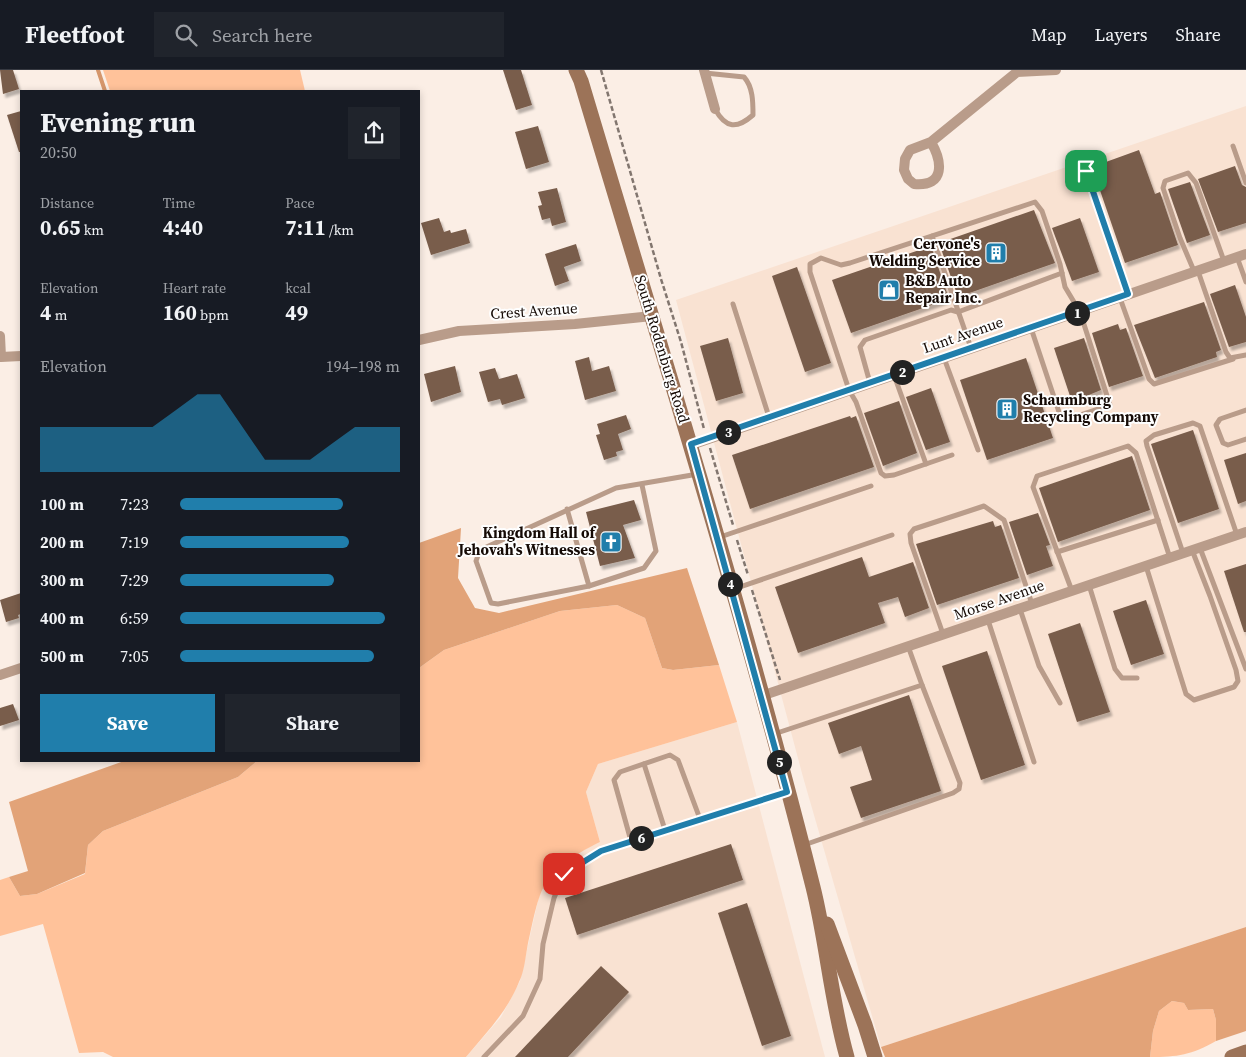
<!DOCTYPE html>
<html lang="en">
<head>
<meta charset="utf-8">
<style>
  :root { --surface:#171b24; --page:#20242c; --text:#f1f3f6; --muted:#9ea1a6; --line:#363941; --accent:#207eab }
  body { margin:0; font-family:"Source Serif 4",serif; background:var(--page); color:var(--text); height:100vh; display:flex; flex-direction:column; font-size:19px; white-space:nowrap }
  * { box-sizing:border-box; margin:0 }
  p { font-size:16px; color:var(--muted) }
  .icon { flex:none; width:28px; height:28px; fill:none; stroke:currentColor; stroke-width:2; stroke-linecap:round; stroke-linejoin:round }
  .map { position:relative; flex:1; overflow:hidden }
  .drawer { position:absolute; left:20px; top:20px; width:400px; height:672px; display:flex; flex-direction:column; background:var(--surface); border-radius:0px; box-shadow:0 2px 8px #0003 }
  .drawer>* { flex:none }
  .pin { position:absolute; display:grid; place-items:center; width:42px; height:42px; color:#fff; margin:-21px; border-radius:10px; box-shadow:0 2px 8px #0006 }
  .km { position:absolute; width:25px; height:25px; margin:-12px; border-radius:50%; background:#222; color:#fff; font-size:14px; line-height:25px; text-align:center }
  .round { display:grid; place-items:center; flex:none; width:52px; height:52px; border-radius:0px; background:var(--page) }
  .head { display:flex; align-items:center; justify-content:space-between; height:85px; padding:0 20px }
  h1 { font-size:28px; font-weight:700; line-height:38px }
  .stats { display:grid; grid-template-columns:repeat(3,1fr); gap:8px; height:85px; padding:5px 20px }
  .stats div { display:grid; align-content:center }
  .stats b { font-size:21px; font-weight:700 }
  .stats small { font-size:14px; font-weight:400 }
  .stats p { font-size:14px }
  .chart { height:140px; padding:10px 20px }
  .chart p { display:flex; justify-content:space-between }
  .chart svg { width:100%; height:90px; margin-top:5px; fill:var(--accent); opacity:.7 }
  .action { display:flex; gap:10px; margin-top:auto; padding:10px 20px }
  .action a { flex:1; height:58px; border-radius:0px; background:var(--accent); color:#fff; font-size:20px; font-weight:700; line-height:58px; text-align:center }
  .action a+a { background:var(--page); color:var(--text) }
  ul { padding:0 20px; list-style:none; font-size:16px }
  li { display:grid; grid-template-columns:80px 60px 1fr; align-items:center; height:38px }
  li i { height:12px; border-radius:6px; background:var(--accent) }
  header { display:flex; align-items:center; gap:30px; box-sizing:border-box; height:70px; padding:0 25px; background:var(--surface); border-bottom:1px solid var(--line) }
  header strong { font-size:24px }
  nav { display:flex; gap:28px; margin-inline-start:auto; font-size:18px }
  .search { width:350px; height:45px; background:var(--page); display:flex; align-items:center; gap:12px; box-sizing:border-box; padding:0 18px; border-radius:0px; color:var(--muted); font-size:19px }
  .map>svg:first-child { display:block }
</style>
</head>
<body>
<header>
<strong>Fleetfoot</strong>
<div class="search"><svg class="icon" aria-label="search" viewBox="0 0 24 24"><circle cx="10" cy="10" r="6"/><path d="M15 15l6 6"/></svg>Search here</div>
<nav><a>Map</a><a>Layers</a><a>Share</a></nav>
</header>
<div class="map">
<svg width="1246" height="987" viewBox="0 0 1246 987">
  <defs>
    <filter id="shadow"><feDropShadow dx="2.5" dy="4" stdDeviation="1" flood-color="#0004"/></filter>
  </defs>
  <rect width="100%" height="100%" fill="#fbeee5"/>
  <g fill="#f9e2d2">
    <path d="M1246 36V857L881 977 803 707 676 230Z"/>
    <path d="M737 652 825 987H466L501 947 520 911 539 826 551 803 573 785 600 772 586 722 598 694Z"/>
  </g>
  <g fill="#ffc29a">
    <path d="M103 0H300L305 21H110Z"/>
    <path d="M617 535 645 548 662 598 673 600 719 595 737 652 598 694 586 722 600 772C539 802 541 816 527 879 525 890 524 902 519 912 507 942 486 963 466 987H113L103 982 79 983 43 854 0 866V810L9 807 20 826 37 824 85 804 88 775 103 761 238 707 257 691H419V598L444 580 560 541Z"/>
    <path d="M1172 931 1184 933 1188 940 1213 939 1216 950V971C1191 985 1178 987 1150 987L1153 961 1159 941Z"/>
  </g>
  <g fill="#e2a378">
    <path d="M461 458 458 508 475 538 499 543 687 498 719 595 673 600 662 598 645 548 617 535 560 541 444 580 419 598V473Z"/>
    <path d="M124 691H257L238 707 103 761 88 775 85 803 37 824 20 826 9 807 28 801 9 732Z"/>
    <path d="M1246 857V961L1216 971V950L1213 939 1188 940 1184 933 1172 931 1159 941 1153 961 1150 987H885L881 977Z"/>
  </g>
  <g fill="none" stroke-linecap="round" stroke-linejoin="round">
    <path stroke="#d5966b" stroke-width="4" d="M98 0 105 21"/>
  </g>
  <g fill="#795d4b" filter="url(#shadow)">
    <path d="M0 0H13L19 19 3 24Z"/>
    <path d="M503 0H521L532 35 516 40Z"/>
    <path d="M21 41V82H19L7 45Z"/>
    <path d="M538 56 549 92 526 99 515 62Z"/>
    <path d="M1139 80 1155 124 1160 122 1178 175 1125 193 1092 97Z"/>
    <path d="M1235 96 1242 115 1246 117V153L1218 162 1198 109Z"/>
    <path d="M1190 112 1210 165 1187 173 1168 119Z"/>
    <path d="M557 118 566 152 552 156 550 148 542 150 538 136 542 135 538 122Z"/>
    <path d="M1034 140 1055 193 958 227 939 173Z"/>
    <path d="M439 148 444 162 450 160 451 163 466 159 470 173 431 185 421 153Z"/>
    <path d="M1080 148 1099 202 1072 211 1052 158Z"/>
    <path d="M576 174 581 191 564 197 569 211 555 216 545 184Z"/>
    <path d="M931 176 949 229 851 263 832 210Z"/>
    <path d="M797 197 831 293 805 302 772 206Z"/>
    <path d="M1235 215 1246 247V272L1229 277 1210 224Z"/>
    <path d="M1204 232 1221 280 1216 282 1217 287 1155 308 1134 255Z"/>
    <path d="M1118 254 1120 260 1126 258 1143 306 1109 317 1092 263Z"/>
    <path d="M728 268 743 323 716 331 700 276Z"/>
    <path d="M1084 268 1101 320 1072 332 1054 278Z"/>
    <path d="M589 287 592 301 609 296 616 321 585 330 575 291Z"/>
    <path d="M1026 288 1053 368 987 390 960 310Z"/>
    <path d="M455 296 461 322 431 332 424 304Z"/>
    <path d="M495 298 499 309 517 304 525 328 502 335 500 329 488 332 479 302Z"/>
    <path d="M931 318 950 372 926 380 906 327Z"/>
    <path d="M899 331 917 383 883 396 864 343Z"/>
    <path d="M626 345 631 359 618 364 623 380 616 382 617 386 604 390 596 365 600 364 597 354Z"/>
    <path d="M850 346 851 348 856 346 874 397 750 439 732 385Z"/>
    <path d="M1193 360 1219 439 1178 453 1151 374Z"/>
    <path d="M1246 383V431L1238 434 1224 390Z"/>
    <path d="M1132 386 1150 440 1058 472 1039 418Z"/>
    <path d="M634 430 641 450 623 455 635 488 600 496 586 442Z"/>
    <path d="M1038 443 1050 475 1046 476 1053 496 1027 505 1009 452Z"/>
    <path d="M993 451 995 457 1001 455 1019 508 937 535 916 474Z"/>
    <path d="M862 487 869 507 913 492 929 538 905 547 898 527 878 533 885 553 798 583 775 517Z"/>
    <path d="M1246 494V562H1244L1224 501Z"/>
    <path d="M21 523V544L18 545 19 548 6 552 0 530Z"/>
    <path d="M1146 530 1164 584 1131 595 1113 541Z"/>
    <path d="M1080 553 1110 642 1077 652 1048 564Z"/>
    <path d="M987 581 1025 695 981 710 942 596Z"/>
    <path d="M909 625 941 721 861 748 850 717 872 710 861 676 839 684 828 653Z"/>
    <path d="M13 634 19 650 0 656V638Z"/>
    <path d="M731 774 743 810 577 865 565 828Z"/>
    <path d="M747 833 791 966 762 976 718 843Z"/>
    <path d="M601 896 629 922 568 987H515Z"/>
  </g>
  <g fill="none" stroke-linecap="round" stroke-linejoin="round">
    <g stroke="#82766f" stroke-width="2.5" stroke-dasharray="5 2.5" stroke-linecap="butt">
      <path d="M601 0 661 209 681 272 704 359"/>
      <path d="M710 378 733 455"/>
      <path d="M737 470 748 505"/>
      <path d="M752 520 780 610"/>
    </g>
    <g stroke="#b99c8a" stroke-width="5">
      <path d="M705 3 744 7C753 17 753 32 753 45 737 59 726 59 715 39"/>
      <path d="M1233 76 1246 113"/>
      <path d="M1086 101 1128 225"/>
      <path d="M932 166 971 278"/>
      <path d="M1237 187 1246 212"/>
      <path d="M1194 201 1180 168 1163 118 1165 111 1188 103 1196 113 1224 191"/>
      <path d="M1198 201 1226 282 1230 288 1246 285"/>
      <path d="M1120 228 1149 309 1154 314 1233 289"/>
      <path d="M733 234 769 347"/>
      <path d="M944 288 978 380"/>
      <path d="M894 305 926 394"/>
      <path d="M870 313 860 277 865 270 951 240 958 242 1062 203"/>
      <path d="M1246 340 1220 349 1216 355 1223 373 1228 375 1246 369"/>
      <path d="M952 385 894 405 885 406 881 403 856 332 849 320 810 202V194L821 188 841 195 850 193 1035 132 1042 141 1060 194 1065 217 1080 242 1110 335 1062 351 1031 258"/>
      <path d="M567 439 589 516 498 534 491 533 476 491 480 480 616 418 698 404"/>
      <path d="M720 467 871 416"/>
      <path d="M1200 478 1246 599"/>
      <path d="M1057 482 1158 450"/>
      <path d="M1183 483 1147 376 1146 371 1154 365 1193 353 1200 356 1237 465"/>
      <path d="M1146 496 1186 624 1194 630 1234 617 1238 611 1236 600 1210 526 1192 480"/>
      <path d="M1089 515 1115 599 1122 608H1137"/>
      <path d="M589 516 644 498 656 481 642 415"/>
      <path d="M734 519 892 465"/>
      <path d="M1072 521 1033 417 1037 406 1128 376 1136 383 1170 488"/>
      <path d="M1020 539 1039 596 1060 633"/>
      <path d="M988 550 1034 692"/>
      <path d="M943 564 911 473 910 464 914 459 984 436 1004 450 1032 534"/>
      <path d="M774 664 922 615 908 576"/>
      <path d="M644 694 665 760"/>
      <path d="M631 771 614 710 620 702 667 686 670 685 678 690 700 749"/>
      <path d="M804 775 953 723 959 719 960 713 922 615"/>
      <path d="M484 987 523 946 540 909 543 874 554 828 564 804 601 781 787 722"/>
    </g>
    <g stroke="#b99c8a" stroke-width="10">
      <path d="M704 0 715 39"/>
      <path d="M931 72C942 91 946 117 914 114L908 109 904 100 905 89 910 80 931 72 1017 2 1056 0"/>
      <path d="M0 266 1 287 21 286"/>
      <path d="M419 270 459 261 575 254 652 246"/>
      <path d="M691 375 1246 184"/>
      <path d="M0 605 21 598"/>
      <path d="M761 626 1246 462"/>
    </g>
    <g stroke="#9c7358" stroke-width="15">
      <path d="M576 0 581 11C661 279 745 546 813 817 827 873 831 931 847 987"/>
      <path d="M827 854 865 955 875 987"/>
      <path d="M1232 987 1246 982"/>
    </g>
  </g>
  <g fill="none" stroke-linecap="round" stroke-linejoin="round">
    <g stroke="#fff" stroke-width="10">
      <path id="route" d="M564 804 601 781 787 722 691 374 1128 224 1086 101"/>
    </g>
    <use href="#route" stroke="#207eab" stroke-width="6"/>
  </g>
  <defs>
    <g id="building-square" transform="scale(1.125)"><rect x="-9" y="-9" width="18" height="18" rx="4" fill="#207eab" stroke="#fefefe"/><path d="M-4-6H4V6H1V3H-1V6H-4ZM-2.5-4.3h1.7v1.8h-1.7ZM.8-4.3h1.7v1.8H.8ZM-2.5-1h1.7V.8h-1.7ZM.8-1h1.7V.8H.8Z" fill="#fff"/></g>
    <g id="shop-square" transform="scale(1.125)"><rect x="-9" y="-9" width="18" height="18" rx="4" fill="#207eab" stroke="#fefefe"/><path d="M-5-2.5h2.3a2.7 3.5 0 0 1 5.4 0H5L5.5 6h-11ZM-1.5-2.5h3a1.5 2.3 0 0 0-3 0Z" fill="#fff"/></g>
    <g id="church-square" transform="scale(1.125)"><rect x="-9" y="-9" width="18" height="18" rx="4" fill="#207eab" stroke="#fefefe"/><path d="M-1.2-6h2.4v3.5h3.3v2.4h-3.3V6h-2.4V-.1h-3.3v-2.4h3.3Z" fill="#fff"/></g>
  </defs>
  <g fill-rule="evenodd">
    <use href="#building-square" x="996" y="183"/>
    <use href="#shop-square" x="889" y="220"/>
    <use href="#building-square" x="1007" y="339"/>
    <use href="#church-square" x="611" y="472"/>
  </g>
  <g text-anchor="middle" stroke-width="4" stroke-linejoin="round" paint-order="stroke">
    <g font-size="15" font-weight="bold" fill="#150a05" stroke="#fefefe" text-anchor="end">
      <text x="980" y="179">Cervone's<tspan x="980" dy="17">Welding Service</tspan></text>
      <text x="905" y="216" text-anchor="start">B&amp;B Auto<tspan x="905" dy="17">Repair Inc.</tspan></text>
      <text x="1023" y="335" text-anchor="start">Schaumburg<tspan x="1023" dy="17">Recycling Company</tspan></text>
      <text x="595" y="468">Kingdom Hall of<tspan x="595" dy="17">Jehovah's Witnesses</tspan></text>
    </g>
    <g font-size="15" fill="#150a05" stroke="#fefefe">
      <text transform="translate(534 241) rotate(-4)" y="5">Crest Avenue</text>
      <text transform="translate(963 265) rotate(-19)" y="5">Lunt Avenue</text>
      <text transform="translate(662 279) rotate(73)" y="5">South Rodenburg Road</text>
      <text transform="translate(999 530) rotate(-19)" y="5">Morse Avenue</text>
    </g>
  </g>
</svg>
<div class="pin" style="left:1086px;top:101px;background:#1e9e55"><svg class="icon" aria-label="arrive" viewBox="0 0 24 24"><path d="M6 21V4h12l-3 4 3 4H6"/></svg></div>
<div class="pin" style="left:564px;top:804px;background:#d93025"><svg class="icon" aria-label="check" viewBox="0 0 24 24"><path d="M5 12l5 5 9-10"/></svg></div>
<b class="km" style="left:1077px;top:243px">1</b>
<b class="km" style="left:902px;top:302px">2</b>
<b class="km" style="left:728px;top:362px">3</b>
<b class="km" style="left:730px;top:514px">4</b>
<b class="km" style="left:779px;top:692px">5</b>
<b class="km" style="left:641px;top:768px">6</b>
<section class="drawer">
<div class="head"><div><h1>Evening run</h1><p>20:50</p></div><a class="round"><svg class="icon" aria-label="share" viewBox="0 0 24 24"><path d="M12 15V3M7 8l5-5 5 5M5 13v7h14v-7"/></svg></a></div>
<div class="stats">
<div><p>Distance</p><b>0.65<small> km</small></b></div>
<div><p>Time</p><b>4:40</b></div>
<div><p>Pace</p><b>7:11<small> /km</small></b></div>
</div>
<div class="stats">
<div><p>Elevation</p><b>4<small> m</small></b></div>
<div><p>Heart rate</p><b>160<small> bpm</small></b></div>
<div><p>kcal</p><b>49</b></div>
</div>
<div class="chart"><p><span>Elevation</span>194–198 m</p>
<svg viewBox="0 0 160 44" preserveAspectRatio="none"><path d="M0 44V22L10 22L20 22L30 22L40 22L50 22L60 14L70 6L80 6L90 22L100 38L110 38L120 38L130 30L140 22L150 22L160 22V44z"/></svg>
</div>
<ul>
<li><b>100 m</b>7:23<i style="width:74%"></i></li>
<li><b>200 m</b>7:19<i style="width:77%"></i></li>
<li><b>300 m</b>7:29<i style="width:70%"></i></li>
<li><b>400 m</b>6:59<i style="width:93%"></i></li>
<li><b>500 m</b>7:05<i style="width:88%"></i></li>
</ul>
<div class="action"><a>Save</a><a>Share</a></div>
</section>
</div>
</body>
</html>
